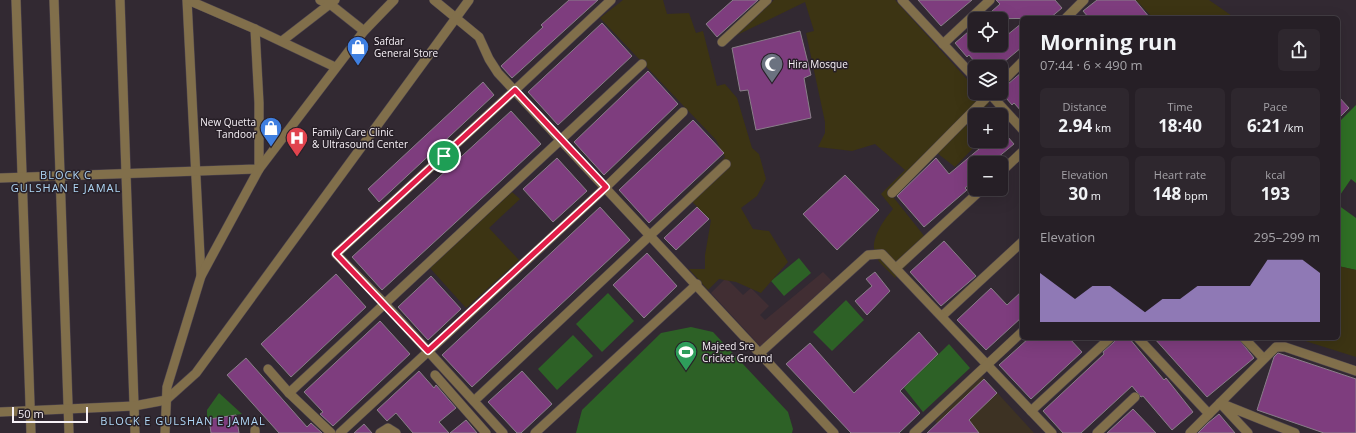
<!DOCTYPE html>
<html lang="en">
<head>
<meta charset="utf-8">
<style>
  :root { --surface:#261f26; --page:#2e272e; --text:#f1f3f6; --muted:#a4a2a7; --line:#423d43; --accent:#bca0f2 }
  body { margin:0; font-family:"Open Sans",sans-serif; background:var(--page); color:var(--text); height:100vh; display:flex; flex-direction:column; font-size:15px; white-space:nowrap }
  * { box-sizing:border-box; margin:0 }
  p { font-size:13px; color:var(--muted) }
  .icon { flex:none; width:22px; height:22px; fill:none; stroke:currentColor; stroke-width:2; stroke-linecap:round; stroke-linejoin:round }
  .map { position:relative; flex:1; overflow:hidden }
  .details { position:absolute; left:1020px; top:16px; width:320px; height:324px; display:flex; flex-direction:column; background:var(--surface); border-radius:6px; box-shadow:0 4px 16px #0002,0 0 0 1px var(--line) }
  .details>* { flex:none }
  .buttons { position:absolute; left:968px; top:12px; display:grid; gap:8px }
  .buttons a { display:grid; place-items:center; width:40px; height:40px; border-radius:6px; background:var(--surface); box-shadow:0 4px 16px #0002,0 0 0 1px var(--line); font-size:20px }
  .scale { position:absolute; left:12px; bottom:10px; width:76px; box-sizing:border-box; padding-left:4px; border:2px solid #f7f1f7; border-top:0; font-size:11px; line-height:14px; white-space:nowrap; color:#f7f1f7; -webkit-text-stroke:3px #282028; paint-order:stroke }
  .pin { position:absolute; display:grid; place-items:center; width:34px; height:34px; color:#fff; margin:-17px; border:2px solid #fff; border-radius:50%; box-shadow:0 1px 4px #0007 }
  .round { display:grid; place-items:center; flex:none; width:42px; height:42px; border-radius:6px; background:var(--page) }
  .overview { display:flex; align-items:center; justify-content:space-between; height:68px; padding:0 20px }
  h1 { font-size:22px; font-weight:700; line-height:30px }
  .figures { display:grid; grid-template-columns:repeat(3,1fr); gap:6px; height:68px; padding:4px 20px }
  .figures div { display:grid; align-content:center; border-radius:6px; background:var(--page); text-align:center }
  .figures b { font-size:17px; font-weight:700 }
  .figures small { font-size:11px; font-weight:400 }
  .figures p { font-size:11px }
  .chart { height:112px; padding:8px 20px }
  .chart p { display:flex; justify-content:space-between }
  .chart svg { width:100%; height:72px; margin-top:4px; fill:var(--accent); opacity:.7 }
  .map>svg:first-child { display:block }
</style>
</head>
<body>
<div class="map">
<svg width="1356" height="433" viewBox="0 0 1356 433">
  <rect width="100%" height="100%" fill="#322932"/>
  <path fill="#412e33" d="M823 272 832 281 761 347 711 293 726 278 743 295 751 288 769 306 760 315 765 320Z"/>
  <path fill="#3d3223" d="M981 375 1034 433H947L935 421Z"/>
  <g fill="#2d6126">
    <path d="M799 258 811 273 784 296 771 281Z"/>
    <path d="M608 293 634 321 602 352 576 324Z"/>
    <path d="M846 300 864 320 832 351 813 332Z"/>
    <path d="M691 327 713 332 788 412 793 429 792 433H576L582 410 661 333Z"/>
    <path d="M573 335 593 356 557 390 538 369Z"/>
    <path d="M949 344 970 368 923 412 904 388Z"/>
    <path d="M219 393 242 414 207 419V410Z"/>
  </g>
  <g fill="#2f6f25">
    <path d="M1356 105V183L1351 179 1338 198V123Z"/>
    <path d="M1338 205 1356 218V270L1338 266Z"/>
  </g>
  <g fill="#3c3413">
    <path d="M623 0H663L667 14 689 13 696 33 703 31 717 86 725 84 737 98 752 148 759 154 766 179 757 196 741 208 753 229 769 231 788 262 761 293 736 282 719 279 708 290 689 269H705V255L711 220 685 195 725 157 716 140 600 18Z"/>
    <path d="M774 0H895L975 88V93H979L989 104 965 123 978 143 955 167 937 153 894 198 929 242 895 278C890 272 882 266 878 260 866 244 883 221 893 209L881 194 905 170 875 144 852 151 818 147 825 133V122L806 33 814 31 805 2 735 36Z"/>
    <path d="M1136 0H1209L1235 18H1153Z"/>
    <path d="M512 192 520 199 489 228 519 260 466 308 430 268Z"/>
    <path d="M1338 266 1356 270V357L1302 340 1300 338H1338Z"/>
  </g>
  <g fill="#7e3d7e" stroke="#897e89">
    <path d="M569 0H598L512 78 501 66 543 27 541 25Z"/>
    <path d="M733 0H758L717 37 706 24Z"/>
    <path d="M918 0H972L941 26Z"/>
    <path d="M996 0H1055L1062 8 1050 18 983 19 1000 4Z"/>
    <path d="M1097 0H1135L1150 18H1089L1083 11Z"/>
    <path d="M602 23 632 56 558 125 528 92Z"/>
    <path d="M1022 23V47L998 67H979L969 55 967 57 955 43 975 26V45H1001V40Z"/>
    <path d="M800 31 811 75 804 78 811 118 756 130 748 90 740 91 732 48Z"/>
    <path d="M648 71 678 104 604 175 574 142Z"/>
    <path d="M1022 72V112L1014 103 1012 105 1001 92V90Z"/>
    <path d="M483 82 494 95 379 202 368 189Z"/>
    <path d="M1338 96 1349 108 1338 119Z"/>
    <path d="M511 111 541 144 382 290 352 257Z"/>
    <path d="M693 120 724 153 649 223 619 190Z"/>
    <path d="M1001 129 1014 144 991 163H975V180L965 188 967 190 924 227 897 196 936 158 949 174 985 144 982 141H1001Z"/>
    <path d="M557 158 587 191 553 222 523 189Z"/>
    <path d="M845 175 879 210 837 250 803 214Z"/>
    <path d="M600 207 630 240 472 387 442 355Z"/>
    <path d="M697 207 709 219 676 250 664 238Z"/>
    <path d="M944 241 976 276 941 306 910 272Z"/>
    <path d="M647 253 677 286 644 318 613 285Z"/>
    <path d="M875 272 890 291 867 315 855 301 872 286 866 279Z"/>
    <path d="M336 274 366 307 291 377 261 344Z"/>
    <path d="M431 276 461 309 428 340 398 307Z"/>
    <path d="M991 288 1007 305 1022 291V317L986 350 957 320Z"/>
    <path d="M380 321 410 354 333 426 320 414 323 412 304 392Z"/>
    <path d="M919 332 938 354 900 391 920 413 899 433H851L786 364 810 343 854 393Z"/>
    <path d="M1029 338H1069L1082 352 1031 399 999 365Z"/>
    <path d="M1116 338H1129L1164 380 1166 378 1193 412 1172 430 1143 396 1141 397 1132 386 1081 433H1063L1043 411 1104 354 1103 352 1114 342Z"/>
    <path d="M1154 338H1238L1254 358 1207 397Z"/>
    <path d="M1278 353 1356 379V433H1324L1257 410 1274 357Z"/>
    <path d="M246 358 307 427 311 423 322 433H279L227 375Z"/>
    <path d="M419 371 434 388 436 385 456 408 439 422 449 433H413L396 413 387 421 377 410Z"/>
    <path d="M522 371 552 404 521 433H517L488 402Z"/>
    <path d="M984 379 997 393 969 420 979 433H927Z"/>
    <path d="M1133 409 1156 433H1107Z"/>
    <path d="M1219 414 1235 433H1198L1208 423Z"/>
    <path d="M236 415 239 433H211L209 419Z"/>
    <path d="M466 420 477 433H450Z"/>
    <path d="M364 424 372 433H354Z"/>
  </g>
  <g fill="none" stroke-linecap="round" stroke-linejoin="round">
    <g stroke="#4e454e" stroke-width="10">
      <g id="minor">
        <path d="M16 0 31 433"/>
        <path d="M54 0 69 433"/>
        <path d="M120 0 135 433"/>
        <path d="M187 0 201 276"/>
        <path d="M188 0 255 29 335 67"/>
        <path d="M320 0 330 4 364 31"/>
        <path d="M434 0 479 37 489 59 498 73 834 433"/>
        <path d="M902 0 975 78"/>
        <path d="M1066 18 1084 0"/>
        <path d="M282 41 335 0"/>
        <path d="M722 42 767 0"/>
        <path d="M943 44 990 0"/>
        <path d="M1001 83 1022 62"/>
        <path d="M989 93 1022 129"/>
        <path d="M1001 172 1022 152"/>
        <path d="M0 178 259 169V103L255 29"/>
        <path d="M892 193 991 93"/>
        <path d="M896 268 982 189"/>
        <path d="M942 316 1022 242"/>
        <path d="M1138 338 1209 414"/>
        <path d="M1244 338 1263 358"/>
        <path d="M760 353 868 255 882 254 1052 433"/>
        <path d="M268 369 289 393 331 433"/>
        <path d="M435 375 486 433"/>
        <path d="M289 393 642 64"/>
        <path d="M474 401 726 164"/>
        <path d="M1031 411 1110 338"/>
        <path d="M0 412 134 406 166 400 196 373 469 0"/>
        <path d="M255 430V433"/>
        <path d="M165 433 167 387 201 276 259 169 364 31 394 0"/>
        <path d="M340 433 606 187 683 112"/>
        <path d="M380 433 388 428 396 433"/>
        <path d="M503 433 384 303 336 254 515 90 611 0"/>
        <path d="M535 433 697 284"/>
        <path d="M914 433 1022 332"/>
        <path d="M1097 433 1135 397"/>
        <path d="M1190 433 1276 347H1285L1356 371"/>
        <path d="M1248 433 1220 403 1295 433"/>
      </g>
    </g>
    <use href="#minor" stroke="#816f4b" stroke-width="9"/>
  </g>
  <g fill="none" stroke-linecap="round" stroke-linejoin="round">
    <g stroke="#fff" stroke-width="8">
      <path id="route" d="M515 90 606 187 428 351 336 254Z"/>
    </g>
    <use href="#route" stroke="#e11d48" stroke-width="5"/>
  </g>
  <defs>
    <g id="shop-pin" transform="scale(1.15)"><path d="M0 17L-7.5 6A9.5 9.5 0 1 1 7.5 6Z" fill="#3f7fe0" stroke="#282028"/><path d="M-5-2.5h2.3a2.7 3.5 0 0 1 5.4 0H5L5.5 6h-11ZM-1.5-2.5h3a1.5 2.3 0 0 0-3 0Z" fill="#fff"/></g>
    <g id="mosque-pin" transform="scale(1.15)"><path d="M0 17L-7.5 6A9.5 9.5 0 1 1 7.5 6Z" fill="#6b7280" stroke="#282028"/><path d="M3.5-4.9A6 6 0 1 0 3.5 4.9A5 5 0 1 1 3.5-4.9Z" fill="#fff"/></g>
    <g id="hospital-pin" transform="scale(1.15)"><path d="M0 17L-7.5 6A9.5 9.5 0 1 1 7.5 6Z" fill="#e0444e" stroke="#282028"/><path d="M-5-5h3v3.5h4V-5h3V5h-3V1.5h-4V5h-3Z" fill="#fff"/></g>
    <g id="stadium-pin" transform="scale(1.15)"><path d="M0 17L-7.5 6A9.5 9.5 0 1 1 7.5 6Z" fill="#2e9e5b" stroke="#282028"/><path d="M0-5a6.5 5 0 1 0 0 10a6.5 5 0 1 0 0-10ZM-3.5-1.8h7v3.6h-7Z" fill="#fff"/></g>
  </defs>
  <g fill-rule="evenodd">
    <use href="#shop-pin" x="358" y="47"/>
    <use href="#mosque-pin" x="772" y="64"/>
    <use href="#shop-pin" x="271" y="128"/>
    <use href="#hospital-pin" x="297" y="138"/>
    <use href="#stadium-pin" x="686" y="352"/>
  </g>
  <g text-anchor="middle" stroke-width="3" stroke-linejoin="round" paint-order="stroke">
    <g font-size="10" fill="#f7f1f7" stroke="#282028" text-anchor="start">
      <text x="374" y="45">Safdar<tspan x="374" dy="12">General Store</tspan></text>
      <text x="788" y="68">Hira Mosque</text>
      <text x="256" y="126" text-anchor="end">New Quetta<tspan x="256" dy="12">Tandoor</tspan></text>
      <text x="312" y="136">Family Care Clinic<tspan x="312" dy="12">&amp; Ultrasound Center</tspan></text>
      <text x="702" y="350">Majeed Sre<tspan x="702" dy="12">Cricket Ground</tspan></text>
    </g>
    <g font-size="11" letter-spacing="1" fill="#aed6f5" stroke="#282028">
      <text x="66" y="179">BLOCK C<tspan x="66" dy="13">GULSHAN E JAMAL</tspan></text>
      <text x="183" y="425">BLOCK E GULSHAN E JAMAL</text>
    </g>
  </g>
</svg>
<div class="buttons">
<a><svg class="icon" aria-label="locate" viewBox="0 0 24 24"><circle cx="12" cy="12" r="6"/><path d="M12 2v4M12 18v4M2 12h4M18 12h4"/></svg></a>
<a><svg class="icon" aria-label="layers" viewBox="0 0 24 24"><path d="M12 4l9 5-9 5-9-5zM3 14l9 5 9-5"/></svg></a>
<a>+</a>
<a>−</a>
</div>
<div class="scale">50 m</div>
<div class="pin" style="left:444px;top:156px;background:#1e9e55"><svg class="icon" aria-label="arrive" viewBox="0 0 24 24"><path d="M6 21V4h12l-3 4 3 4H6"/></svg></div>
<section class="details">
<div class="overview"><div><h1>Morning run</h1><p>07:44 · 6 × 490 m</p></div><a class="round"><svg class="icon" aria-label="share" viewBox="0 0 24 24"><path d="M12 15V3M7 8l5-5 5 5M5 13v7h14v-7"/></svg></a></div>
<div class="figures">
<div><p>Distance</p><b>2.94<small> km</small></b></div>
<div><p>Time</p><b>18:40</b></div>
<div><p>Pace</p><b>6:21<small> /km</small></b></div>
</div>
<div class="figures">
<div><p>Elevation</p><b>30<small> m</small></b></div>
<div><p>Heart rate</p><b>148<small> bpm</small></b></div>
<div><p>kcal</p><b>193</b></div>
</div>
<div class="chart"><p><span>Elevation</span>295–299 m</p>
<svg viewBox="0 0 160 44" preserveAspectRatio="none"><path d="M0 44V14L10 22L20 30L30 22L40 22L50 30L60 38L70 30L80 30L90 22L100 22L110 22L120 22L130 6L140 6L150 6L160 14V44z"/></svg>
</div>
</section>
</div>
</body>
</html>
